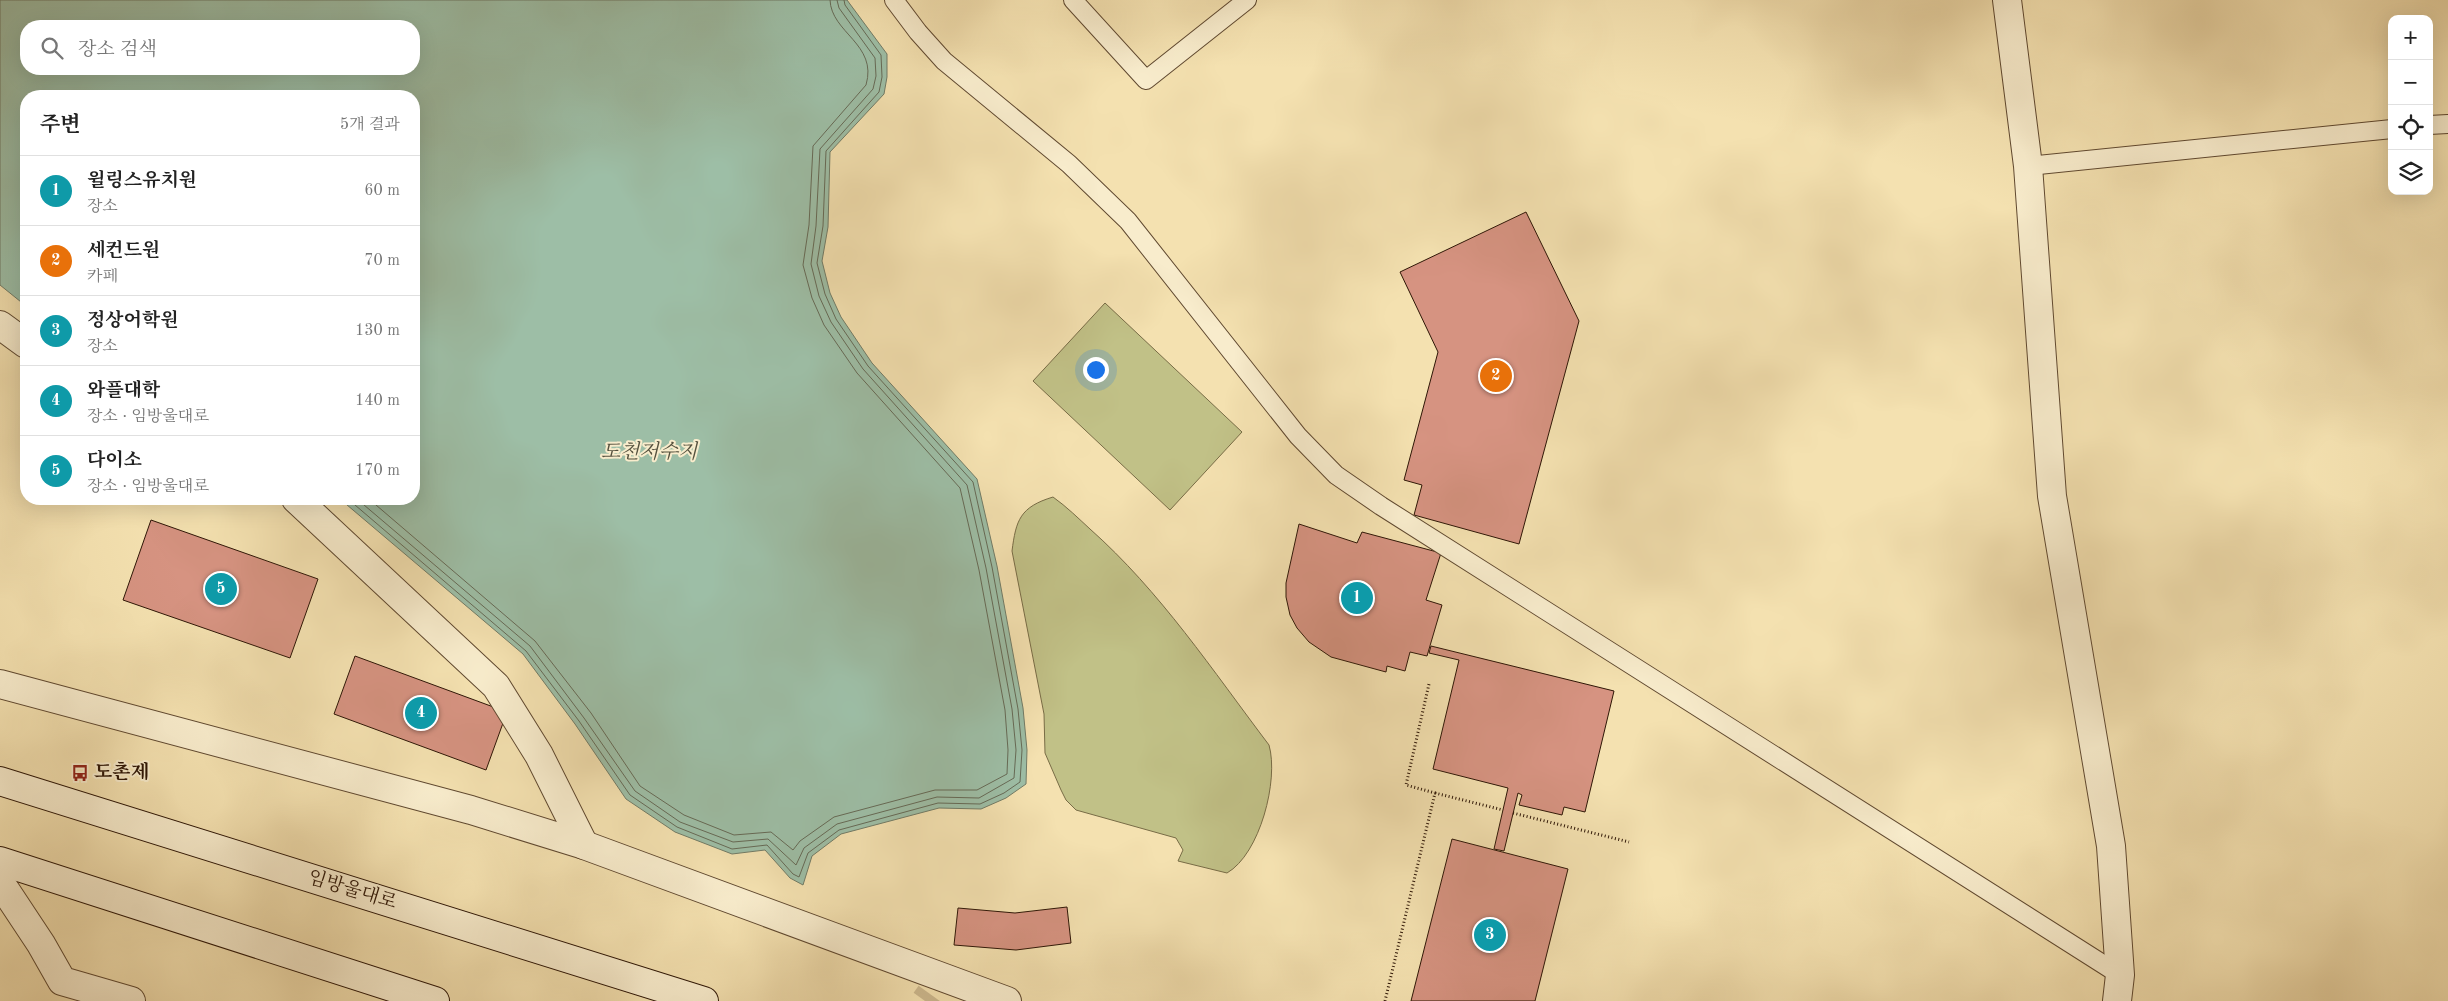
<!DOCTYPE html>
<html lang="ko">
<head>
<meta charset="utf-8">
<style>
	body { margin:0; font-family:"Old Standard TT","Noto Serif KR",serif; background:#f2f2f2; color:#222 }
	.controls { position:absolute; right:15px; top:15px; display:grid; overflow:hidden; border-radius:10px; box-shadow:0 5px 20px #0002 }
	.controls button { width:45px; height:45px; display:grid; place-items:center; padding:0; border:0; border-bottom:1px solid #e0e0e0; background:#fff; color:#222; font:25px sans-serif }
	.you { position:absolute; left:1095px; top:369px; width:18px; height:18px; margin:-12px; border:4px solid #fff; border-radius:50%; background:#1a73e8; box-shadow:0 0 0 8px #1a73e833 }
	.badge { display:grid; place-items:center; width:32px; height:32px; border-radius:50%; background:#2563eb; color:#fff; font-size:16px; font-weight:700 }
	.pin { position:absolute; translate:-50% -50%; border:2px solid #fff; box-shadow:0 1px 5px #0006 }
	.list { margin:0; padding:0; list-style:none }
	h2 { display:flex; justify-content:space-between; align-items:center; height:65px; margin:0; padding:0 20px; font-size:21px }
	h2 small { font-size:16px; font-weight:400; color:#767676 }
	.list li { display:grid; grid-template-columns:32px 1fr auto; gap:15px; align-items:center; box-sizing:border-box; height:70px; padding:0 20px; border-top:1px solid #e0e0e0 }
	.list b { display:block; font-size:19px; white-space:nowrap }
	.list p { margin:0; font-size:16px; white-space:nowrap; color:#767676 }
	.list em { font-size:16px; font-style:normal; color:#767676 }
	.icon { flex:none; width:28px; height:28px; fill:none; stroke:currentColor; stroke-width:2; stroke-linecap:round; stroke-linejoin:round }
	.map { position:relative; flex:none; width:2448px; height:1001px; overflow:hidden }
	.search { position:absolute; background:#fff; box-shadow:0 5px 20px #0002; left:20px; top:20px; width:400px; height:55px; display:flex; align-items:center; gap:12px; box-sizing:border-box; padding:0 18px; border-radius:20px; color:#767676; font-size:19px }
	.panel { position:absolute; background:#fff; box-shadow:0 5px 20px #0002; left:20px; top:90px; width:400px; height:415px; border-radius:20px }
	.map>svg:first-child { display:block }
</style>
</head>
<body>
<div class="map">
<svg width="2448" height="1001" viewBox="0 0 2448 1001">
	<rect width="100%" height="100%" fill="#f4e1b0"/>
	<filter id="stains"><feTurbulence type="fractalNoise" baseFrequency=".004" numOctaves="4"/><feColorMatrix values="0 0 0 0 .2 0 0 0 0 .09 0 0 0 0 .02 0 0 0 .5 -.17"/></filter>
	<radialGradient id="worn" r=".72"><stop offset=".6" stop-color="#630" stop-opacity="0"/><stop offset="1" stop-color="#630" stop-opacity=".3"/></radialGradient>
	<!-- green -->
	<g fill="#c1c187" stroke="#786c46">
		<path d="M1105,303L1242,432L1170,510L1033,381Z"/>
		<path d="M1053,497C1067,507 1078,518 1090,529C1160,591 1213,671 1269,745C1279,780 1260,854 1227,873L1178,861L1183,850L1176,838L1076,810L1066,800L1061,790L1045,753L1044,714L1012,551C1016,520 1020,507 1053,497Z"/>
	</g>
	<!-- water -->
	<path fill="#9dbea6" stroke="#717b66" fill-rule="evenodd" d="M0,0H847L887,54V77L884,94L830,152L828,227L822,261L830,293L841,317L872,363L977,479L997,566L1023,708L1027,750L1026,784L1006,798L981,809L939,808L841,834L812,856L803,885L790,878L765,850L732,854L675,832L626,799L575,724L523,654L340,499H414V96H26V306L0,285ZM26,26H414V69H26Z"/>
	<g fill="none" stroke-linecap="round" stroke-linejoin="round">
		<!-- shore -->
		<g stroke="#666a56" stroke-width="1">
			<path d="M348,499L526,651L579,721L630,795L677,827L732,849L767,845L793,874L799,877L808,853L839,830L938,803L980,804L1004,793L1020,782L1022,750L1018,709L992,567L973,482L868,366L836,319L825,294L817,263L823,226L826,151L879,92L882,77L881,55L845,5L844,0"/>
			<path d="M357,499L530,646L584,718L635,791L680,822L733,842L768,839L796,865L804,848L837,824L937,797L979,798L1014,778L1016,750L1012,709L986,568L967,485L863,369L831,322L819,296L811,264L816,226L820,149L873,89L876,76L875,58L839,8L837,0"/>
			<path d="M369,499L535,641L591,713L640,786L684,815L734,835L771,832L793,850L800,841L834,817L935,790H977L1007,774L1008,750L1005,710L979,570L960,488L857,373L824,325L812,298L803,265L809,225L813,146L866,85C878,44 831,33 830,0"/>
		</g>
	</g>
	<!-- building -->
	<g fill="#d69381" stroke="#2e1606">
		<path d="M1526,212L1579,321L1519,544L1414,515L1422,485L1404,480L1438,352L1400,272Z"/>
		<path d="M151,520L318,579L290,658L123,600Z"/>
		<path d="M1299,524L1357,543L1362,532L1441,553L1426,600L1442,605L1427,656L1410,652L1405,671L1387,666L1386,672L1331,657L1309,642L1297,628L1290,615L1286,597V583Z"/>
		<path d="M1431,646L1614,691L1585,812L1564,807L1562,815L1519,805L1522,795L1518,793L1504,851L1494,849L1508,788L1433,769L1459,660L1429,653Z"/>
		<path d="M355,656L507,712L486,770L334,714Z"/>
		<path d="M1452,839L1568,869L1535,1001H1411Z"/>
		<path d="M1067,907L1071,943L1016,950L954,945L958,908L1015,913Z"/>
	</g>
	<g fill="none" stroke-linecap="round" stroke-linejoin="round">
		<!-- street-tunnel -->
		<path stroke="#ccb88e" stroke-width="28" stroke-dasharray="28 14" stroke-linecap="butt" d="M925,1001L930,994"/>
		<!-- lane casing -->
		<g stroke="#604930" stroke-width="20">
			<g id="lane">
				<path d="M894,0L918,32L944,61L1069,164L1128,221L1298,436L1336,475L1381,506L2120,975"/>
				<path d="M1073,0L1146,80L1247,0"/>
				<path d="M2429,125L2448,124"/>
				<path d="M2028,166L2392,129"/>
			</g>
		</g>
		<!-- street casing -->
		<g stroke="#604930" stroke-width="30">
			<g id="street">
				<path d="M2007,0L2028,166L2052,496L2111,846L2120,975L2117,1001"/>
				<path d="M0,325L26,344"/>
				<path d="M296,499L496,686L539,755L584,845"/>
				<path d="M0,684L471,810L584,845L1007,1001"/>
				<path d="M0,882L41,944L62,981L131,1001"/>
			</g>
		</g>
		<!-- secondary casing -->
		<g stroke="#2e1606" stroke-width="30">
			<g id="secondary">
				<path d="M0,781L704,1001"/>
				<path d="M0,861L435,1001"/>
			</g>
		</g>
		<!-- path -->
		<g stroke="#2e1606" stroke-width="3" stroke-dasharray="1 2.5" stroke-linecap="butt">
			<path d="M1435,793L1503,810"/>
			<path d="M1513,813L1629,842"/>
			<path d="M1385,1001L1435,793L1406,785L1429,684"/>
		</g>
		<!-- lane -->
		<use href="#lane" stroke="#f8eccc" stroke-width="18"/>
		<!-- street -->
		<use href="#street" stroke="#f8eccc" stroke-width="28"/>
		<!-- secondary -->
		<use href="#secondary" stroke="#f8eccc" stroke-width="28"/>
	</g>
	<!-- icons -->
	<defs>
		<g id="bus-bare" transform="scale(1.35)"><path d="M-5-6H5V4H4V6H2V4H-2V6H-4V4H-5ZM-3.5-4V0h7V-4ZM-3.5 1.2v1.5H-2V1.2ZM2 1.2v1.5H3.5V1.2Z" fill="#8f2418" stroke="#f8eccc" stroke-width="2.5" paint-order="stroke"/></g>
	</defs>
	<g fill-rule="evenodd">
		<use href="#bus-bare" x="80" y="773"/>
	</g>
	<g text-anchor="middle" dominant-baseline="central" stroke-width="4" stroke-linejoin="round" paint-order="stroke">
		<!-- poi labels -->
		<g font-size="19" font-weight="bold" fill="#2e1606" stroke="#f8eccc" text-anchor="start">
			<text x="94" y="773">도촌제</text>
		</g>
		<!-- street labels -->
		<g font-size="19" fill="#2e1606" stroke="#f8eccc">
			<text transform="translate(352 891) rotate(17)">임방울대로</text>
		</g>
		<!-- water labels -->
		<g font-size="20" font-style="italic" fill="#55513e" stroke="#f8eccc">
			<text x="649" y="453">도천저수지</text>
		</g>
	</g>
	<rect width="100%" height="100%" filter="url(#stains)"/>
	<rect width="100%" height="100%" fill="url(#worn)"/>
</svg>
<div class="controls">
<button>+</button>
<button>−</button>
<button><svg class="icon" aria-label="locate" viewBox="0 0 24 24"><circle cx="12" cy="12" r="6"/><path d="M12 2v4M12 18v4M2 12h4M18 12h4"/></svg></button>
<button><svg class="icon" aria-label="layers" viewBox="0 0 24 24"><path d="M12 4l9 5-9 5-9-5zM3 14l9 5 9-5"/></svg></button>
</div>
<div class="you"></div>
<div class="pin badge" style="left:1357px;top:598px;background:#0f9aa8">1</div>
<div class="pin badge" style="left:1496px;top:376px;background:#e8710a">2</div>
<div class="pin badge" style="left:1490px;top:935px;background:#0f9aa8">3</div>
<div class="pin badge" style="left:421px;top:713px;background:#0f9aa8">4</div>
<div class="pin badge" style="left:221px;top:589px;background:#0f9aa8">5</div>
<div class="search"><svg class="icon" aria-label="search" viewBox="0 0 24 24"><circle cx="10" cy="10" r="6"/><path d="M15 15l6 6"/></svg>장소 검색</div>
<section class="panel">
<h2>주변<small>5개 결과</small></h2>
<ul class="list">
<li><span class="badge" style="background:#0f9aa8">1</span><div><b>윌링스유치원</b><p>장소</p></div><em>60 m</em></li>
<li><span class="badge" style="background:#e8710a">2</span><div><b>세컨드원</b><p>카페</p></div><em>70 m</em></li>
<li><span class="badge" style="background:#0f9aa8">3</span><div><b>정상어학원</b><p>장소</p></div><em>130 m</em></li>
<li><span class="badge" style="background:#0f9aa8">4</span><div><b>와플대학</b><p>장소 · 임방울대로</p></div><em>140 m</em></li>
<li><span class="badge" style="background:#0f9aa8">5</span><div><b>다이소</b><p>장소 · 임방울대로</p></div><em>170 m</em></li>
</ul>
</section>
</div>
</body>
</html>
